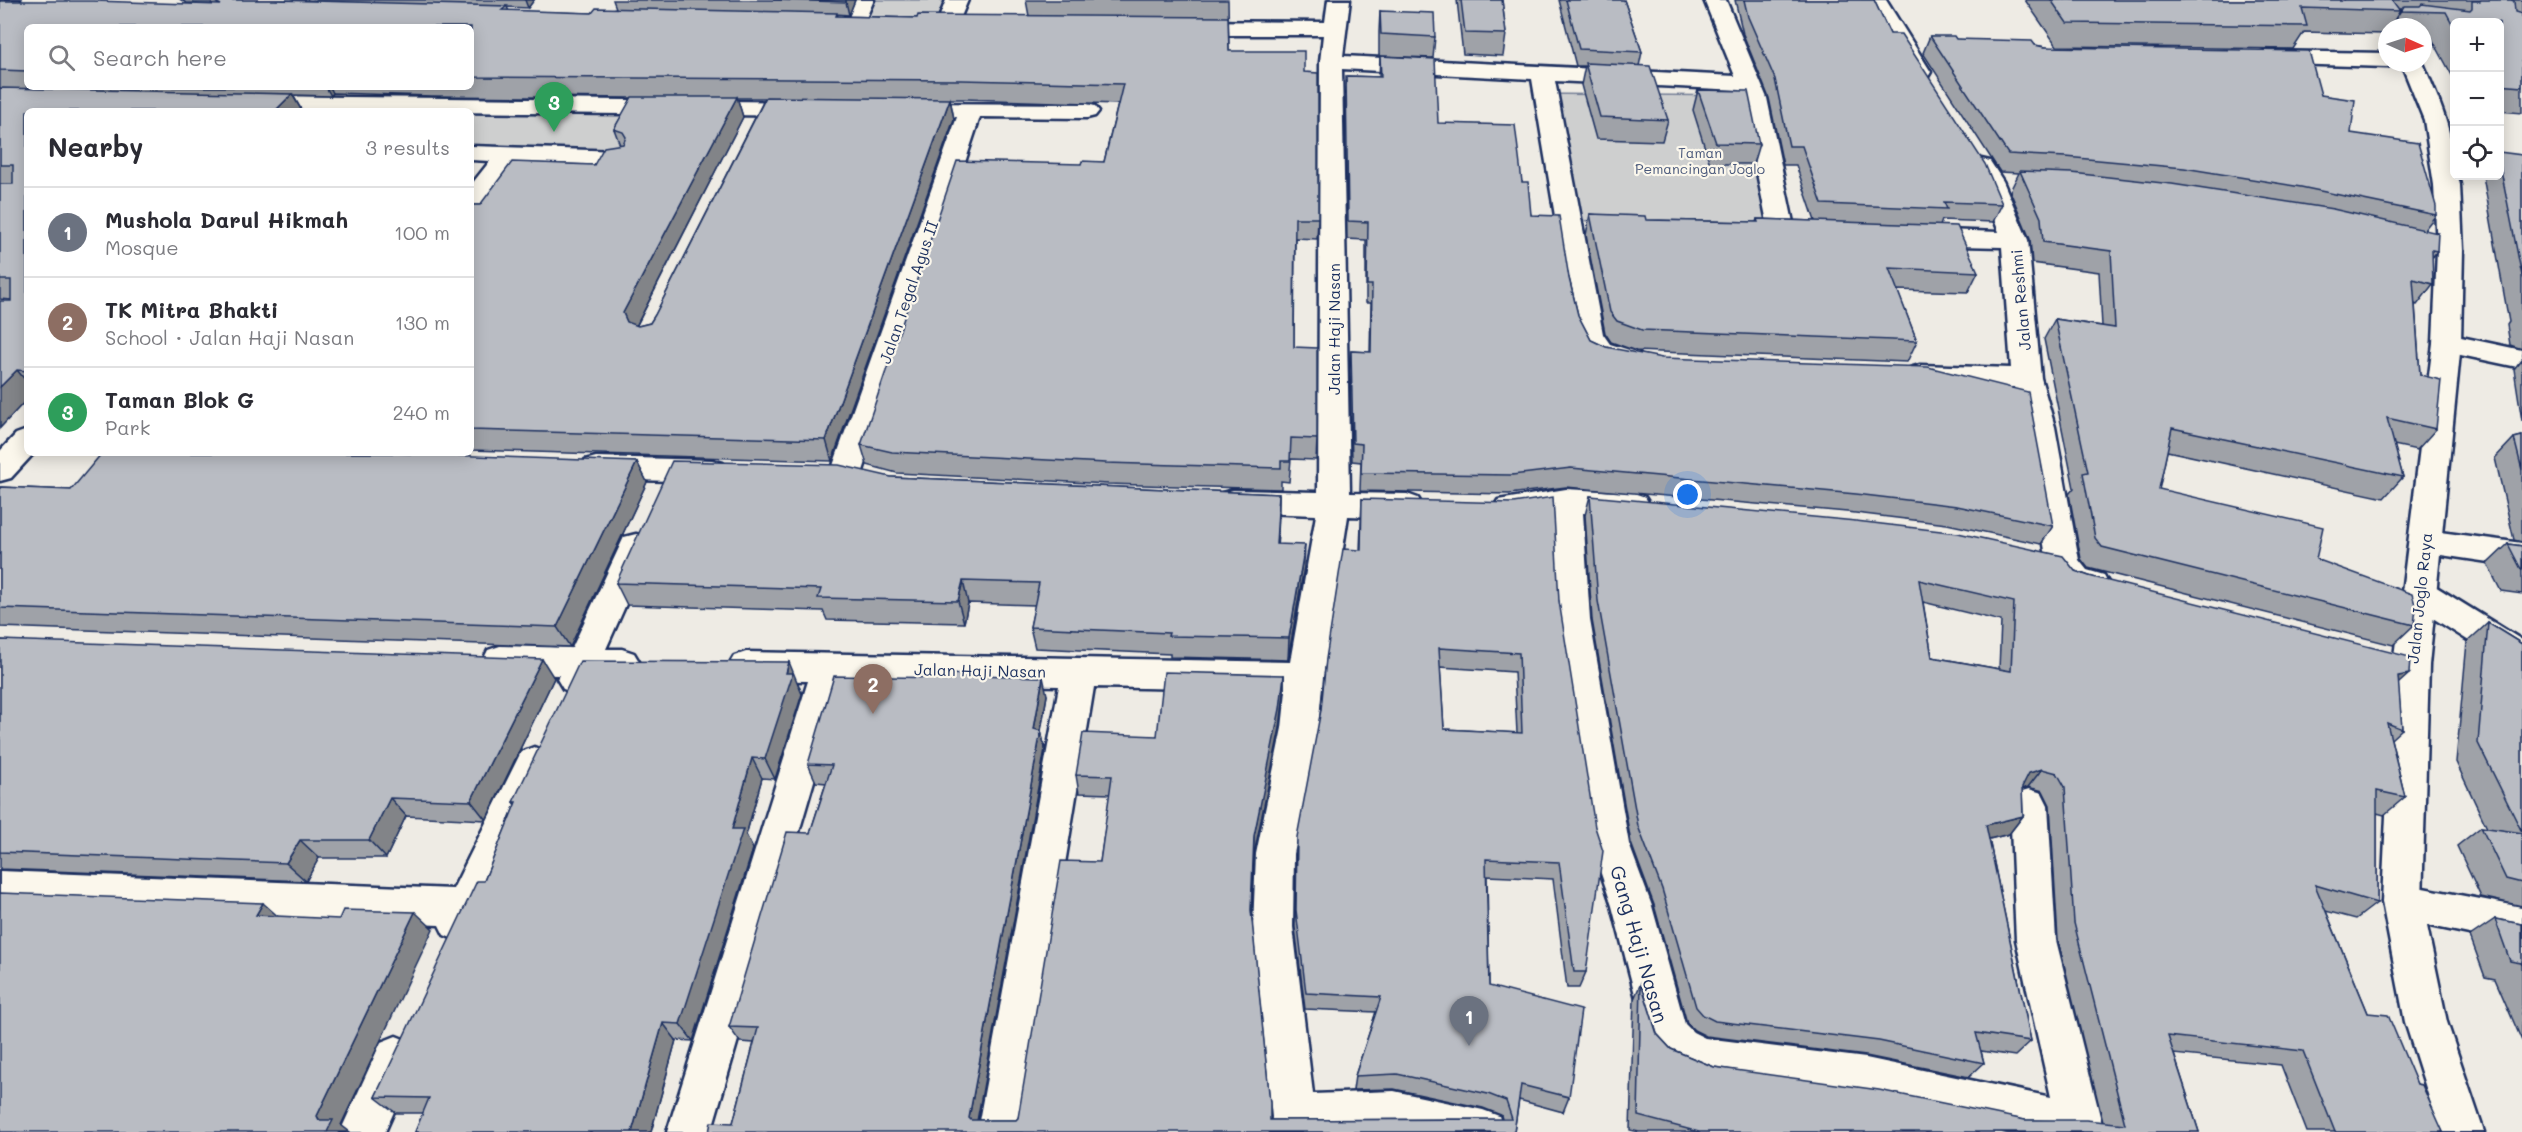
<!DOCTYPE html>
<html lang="en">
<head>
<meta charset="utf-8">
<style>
	body { margin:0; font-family:Mali,sans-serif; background:#f2f2f3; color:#2b2b33 }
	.controls { position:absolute; right:18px; top:18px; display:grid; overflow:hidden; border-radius:9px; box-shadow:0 3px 15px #0003 }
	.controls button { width:54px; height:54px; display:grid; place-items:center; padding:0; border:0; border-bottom:2px solid #e1e1e2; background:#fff; color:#2b2b33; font:30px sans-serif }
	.compass { position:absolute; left:2378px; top:18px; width:54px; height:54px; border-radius:50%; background:#fff; box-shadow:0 3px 15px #0003; rotate:93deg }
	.you { position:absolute; left:1688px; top:495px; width:21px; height:21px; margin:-15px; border:4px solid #fff; border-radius:50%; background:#1a73e8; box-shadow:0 0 0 9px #1a73e833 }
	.badge { display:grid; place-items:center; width:39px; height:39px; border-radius:50%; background:#1f6fb2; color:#fff; font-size:20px; font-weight:700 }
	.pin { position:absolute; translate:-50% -50px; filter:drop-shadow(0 2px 3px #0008) }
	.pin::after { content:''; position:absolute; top:32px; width:21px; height:18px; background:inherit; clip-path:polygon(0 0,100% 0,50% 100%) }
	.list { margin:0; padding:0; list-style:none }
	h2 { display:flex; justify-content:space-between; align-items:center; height:78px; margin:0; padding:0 24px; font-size:26px }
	h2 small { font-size:20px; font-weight:400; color:#7c7c81 }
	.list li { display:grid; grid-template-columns:39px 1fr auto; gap:18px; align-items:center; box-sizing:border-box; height:90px; padding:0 24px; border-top:2px solid #e1e1e2 }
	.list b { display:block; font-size:22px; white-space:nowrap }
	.list p { margin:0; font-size:20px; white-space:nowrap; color:#7c7c81 }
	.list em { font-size:20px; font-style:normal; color:#7c7c81 }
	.icon { flex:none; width:33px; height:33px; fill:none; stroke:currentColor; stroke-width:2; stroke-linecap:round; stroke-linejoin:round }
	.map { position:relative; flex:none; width:2522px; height:1132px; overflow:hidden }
	.search { position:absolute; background:#fff; box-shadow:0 3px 15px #0003; left:24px; top:24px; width:450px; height:66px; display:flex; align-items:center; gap:15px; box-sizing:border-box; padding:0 21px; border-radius:9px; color:#7c7c81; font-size:22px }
	.panel { position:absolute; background:#fff; box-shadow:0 3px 15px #0003; left:24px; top:108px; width:450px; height:348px; border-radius:9px }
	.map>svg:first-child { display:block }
</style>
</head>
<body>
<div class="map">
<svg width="2522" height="1132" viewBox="0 0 2522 1132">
	<rect width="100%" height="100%" fill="#eeebe4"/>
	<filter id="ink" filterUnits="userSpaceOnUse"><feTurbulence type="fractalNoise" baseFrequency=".0167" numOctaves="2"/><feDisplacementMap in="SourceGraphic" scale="12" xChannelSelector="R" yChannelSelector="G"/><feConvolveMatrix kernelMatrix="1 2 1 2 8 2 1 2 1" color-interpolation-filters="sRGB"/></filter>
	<g filter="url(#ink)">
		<!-- green -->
		<g fill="#cecfcf" stroke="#747f96" stroke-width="1.5">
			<path d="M865,0H954L947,26L853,24Z"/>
			<path d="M1538,94L1750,96L1786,229L1570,220Z"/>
			<path d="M362,96L656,106L620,158L471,154V111H347Z"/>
		</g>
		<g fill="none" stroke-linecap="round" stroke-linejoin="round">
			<!-- minor casing -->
			<g stroke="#1b2f5e" stroke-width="5">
				<g id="minor">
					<path d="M0,0H20L8,14L0,15Z"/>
					<path d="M852,0H874L861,29L853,31L845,29L842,24Z"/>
					<path d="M946,0H968L955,31L947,33L939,31L936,26Z"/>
					<path d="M1328,0H1350L1343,56L1735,76L1704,0H1726L1767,98L1795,232L1791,238L1782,240L1773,238L1769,232L1740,90L1555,81L1603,334L1610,344L1639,353L1643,360L1639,367L1629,369L1590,358L1575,335L1532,79L1342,69L1350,493L1407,494L1418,498L1423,506L1418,514L1407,518L1348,516L1323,677L1318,728L1294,854L1293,927L1313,1094L1394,1091L1483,1110L1499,1116L1505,1132H1271L1272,1117L1253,927L1256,854L1282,728L1286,691L1094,687L1021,1132H977L1059,686L843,682L711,1132H667L808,681L746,680L734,676L728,666L734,656L746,652L1290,662L1316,515L1233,512L1222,509L1217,501L1222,493L1233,490L1318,492L1320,62L1323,35H1183L1175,33L1172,28L1175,23L1183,21L1325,22Z"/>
					<path d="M1864,0H1886L1931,72L1928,77L1920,79L1912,77Z"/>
					<path d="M2266,51L2387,53V63H2396L2387,67L2258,63L2255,58L2258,53Z"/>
					<path d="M255,96L806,102L814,104L818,109L814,114L806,116L255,110L247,108L243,103L247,98Z"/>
					<path d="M909,103L1087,104L1095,106L1099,111L1095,116L1087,118L980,117L862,474L857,482L846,485L835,482L830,474L957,117L901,115L897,110L901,105Z"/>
					<path d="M471,146L620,151L629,153L632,158L629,163L620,165L515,162L480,207L471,210V185L490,161L471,160Z"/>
					<path d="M1981,159L1990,161L2003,181L2028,240L2041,378L2055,427L2079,560L2087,570L2104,575L2109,584L2104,593L2092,597L2064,589L2047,563L2025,427L2014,387L1920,385L1910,382L1905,375L1910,368L1920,365L2011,368L2002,247L1917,245L1908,243L1904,237L1908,231L1917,229L1999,232L1979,181L1969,166L1972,161Z"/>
					<path d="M2447,334L2522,350V368L2437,350L2433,343L2437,336Z"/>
					<path d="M27,430V453H34L11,478L0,481V451L16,434Z"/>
					<path d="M596,457L712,460L723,463L728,471L723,479L712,482L596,479L585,476L581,468L585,460Z"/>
					<path d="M1566,489L1634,493L1645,497L1650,505L1645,513L1634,517L1583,513L1590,620L1629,844L1652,906L1685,1024L1693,1032L1705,1038L1866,1058L2051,1097L2016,940L2010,805L2016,793L2029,789L2042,793L2048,805L2056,940L2104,1132H2009L1866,1102L1705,1080L1672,1067L1659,1058L1651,1048L1645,1033L1612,906L1591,844L1556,620L1551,514L1509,520L1498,516L1493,508L1498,500Z"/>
					<path d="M2425,530L2522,543V567L2414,551L2409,542L2414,533Z"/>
					<path d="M636,534L648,537L652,546L606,649H622L634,653L640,663L634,673L622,677L594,676L587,689L575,693L563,689L557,679L559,675L500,674L488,670L483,660L488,650L500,646L572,648L624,537Z"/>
					<path d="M2418,579L2430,583L2522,640V671L2510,667L2406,601L2401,592L2406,583Z"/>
					<path d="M534,747L547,752L553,763L472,935L458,941L444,935L439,925L0,907V871L453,889L521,752Z"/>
					<path d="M2402,884L2522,907V945L2402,920L2388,915L2382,902L2388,889Z"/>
					<path d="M396,1036L411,1042L418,1057L385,1132H340L381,1042Z"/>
				</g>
			</g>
			<!-- major casing -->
			<g stroke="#1b2f5e" stroke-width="5">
				<path id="major" d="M2401,63H2423C2440,103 2454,131 2454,176H2458L2460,185L2463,250L2461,343L2429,665L2422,902L2447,1022L2484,1132H2440L2405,1022L2382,902L2393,665L2433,343L2437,250L2434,185L2424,120Z"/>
			</g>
			<!-- minor -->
			<use href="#minor" fill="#fbf7ec" fill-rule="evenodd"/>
			<!-- major -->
			<use href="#major" fill="#fbf7ec" fill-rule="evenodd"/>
		</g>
		<!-- wall -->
		<g fill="#9fa2a8" stroke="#1b2f5e" stroke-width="1.5" fill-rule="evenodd">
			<path d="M181,0H534L528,8L507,7L509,11L592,13L616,8L613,0H855L849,15L837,14L838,16L917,18L1029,16L1026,0H1228L1229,51L1304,72L1318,218L1317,239L1295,238L1294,347L1317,439L1316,460L1291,459L1289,482L1281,481V489L1108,484L897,473L867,465L861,445L1081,164L1104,162L1118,104L965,99H950L954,119L832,461L471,450V205H480L594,165L620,145L614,129L632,98L432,96L333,93L331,96L293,95L302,111H27V399L0,428L11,300L0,299V1L212,5L211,3H186ZM27,27H471V87H27ZM737,98H765L655,315L650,323L638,326L637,325L743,117Z"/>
			<path d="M1457,0H1502L1506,34L1503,56L1463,54Z"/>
			<path d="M1559,0H1624L1642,52L1639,66L1668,120L1662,141L1596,139L1581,85L1585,66H1576Z"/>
			<path d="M1735,0H1874L1890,34L2002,204L1993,222L1942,220L1940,226L1978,272L1968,292L1897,290L1917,341L1907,362L1636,351L1611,342L1605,333L1586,235L1590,214L1646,220L1756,222L1757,219L1815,221L1796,165H1783L1769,98L1743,34Z"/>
			<path d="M2025,0H2522V113L2499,111V22H2454V79L2430,35H2423V27H2390L2402,9H2399L2400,11L2390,27H2387V31L2385,34L2304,32L2293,49L2057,46Z"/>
			<path d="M1380,11L1435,37L1433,58L1379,56V32Z"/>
			<path d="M1930,36L1956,39L2035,45L2321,95L2351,133L2436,215L2424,230L2437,251L2432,258L2433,284L2417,305L2415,304L2420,375L2436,429L2417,450L2394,445L2403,477L2384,498L2167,451L2159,489L2316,559L2414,625L2393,645L2088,568L2081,559L2069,494L2074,488L2044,339L2055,319L2102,326L2099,272L2032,263L2030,239L2010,191L2019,173L2000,172L1923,53Z"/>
			<path d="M1380,56L1438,123L1522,182L1531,215L1569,278L1578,315L1591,340L1606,347L2053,526L2041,544L1947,524L1847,512L1566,487L1509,494L1360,491L1361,462L1352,461L1350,370L1351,351L1370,352L1371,303H1366V240L1347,239L1345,93L1346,76L1379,77Z"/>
			<path d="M1698,90L1759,144L1753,164H1710L1693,110Z"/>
			<path d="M2522,155V349L2510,345L2507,325L2509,322L2483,176H2499V160Z"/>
			<path d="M2522,359V421L2514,369Z"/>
			<path d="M2522,436V542L2514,540L2495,458L2514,438Z"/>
			<path d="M637,462L647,482L570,647L0,627V487L71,490Z"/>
			<path d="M891,477L1279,494L1277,544L1304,567L1288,660L1170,657V654L1035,648L1030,627L1035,605L968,603L964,623L827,620L823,611L627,605L616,583Z"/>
			<path d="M1590,496L2075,571L2398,684L2402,729L2391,739L2405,797L2384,815L2377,813V903L2356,919L2326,911L2368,1013L2417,1084L2443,1132H2307L2281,1065L2174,1054L2199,1132H1639L1630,1130L1634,999L1641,983L1657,1034L1671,1049L1714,1067L2025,1120L2103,1122L2058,940L2050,805L2043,791L2028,787L2022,789L2023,816L2009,834L1989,839L2031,1041L2015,1056L1981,1051L1984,1063L1969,1077L1866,1056L1706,1036L1694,1030L1687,1023L1654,905L1631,843L1592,620L1585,515ZM1923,602L2001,621L1999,669L1932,657Z"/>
			<path d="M1362,499L1559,601L1586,972L1579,988H1567L1553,879L1487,876L1489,986L1569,1097L1563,1112L1519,1100L1514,1132L733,1123L754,1043L740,1042L729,1027L810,833L826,783L816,782L808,764L945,678L1047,695L1041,731L1045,749L977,1120H1016L1018,1118L1100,862L1110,794L1079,793L1076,775L1284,675V693L1280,728L1254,854L1251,917L1270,1120L1502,1119L1501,1115L1483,1108L1394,1089L1353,1090L1355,1076L1376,1012L1305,1009L1295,927L1296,854L1360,550ZM1440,667L1514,672L1517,733L1444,729Z"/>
			<path d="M2508,544L2522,546V594L2501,591L2487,564Z"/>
			<path d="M2488,623L2522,644V906L2481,897L2457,846L2481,827L2487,828L2456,762L2467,642Z"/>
			<path d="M0,640L554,678L486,820L406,816L386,858H319L306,881L0,869Z"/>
			<path d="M798,683L802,694L775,779L762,778L746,835L753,849L693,1041L676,1040L651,1132H415L423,1113H396L375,1097L484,881L515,805L513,802Z"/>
			<path d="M2495,919L2522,924V1041L2495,979L2485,977L2470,936Z"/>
		</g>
		<!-- shaded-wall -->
		<g fill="#828488" stroke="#1b2f5e" stroke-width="1.5">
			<path d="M525,0H534L528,8Z"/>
			<path d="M846,0H855L849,15L846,2Z"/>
			<path d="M326,87H330L333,93L331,96Z"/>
			<path d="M292,94L302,111H275Z"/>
			<path d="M737,97L743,117L632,334L623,313Z"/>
			<path d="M950,99L954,119L832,461L826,440Z"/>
			<path d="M17,370L27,382V399L0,428V387Z"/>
			<path d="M637,462L647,482L570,647L557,627Z"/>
			<path d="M1279,494V516L1276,566V544Z"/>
			<path d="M1305,545L1304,567L1288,660L1289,638Z"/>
			<path d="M963,581L968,603L964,623L958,601Z"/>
			<path d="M542,659L554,678L486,820L471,801Z"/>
			<path d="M789,662L802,694L775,779L765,759Z"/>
			<path d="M2409,674L2389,692L2398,676Z"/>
			<path d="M1284,675V693L1280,728L1254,854L1251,927L1254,836Z"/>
			<path d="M1043,677L1047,695L1038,747L1034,729Z"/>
			<path d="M1041,731L1045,749L975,1132L969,1118Z"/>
			<path d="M752,758L762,778L746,835L753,849L693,1041L680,1024L732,829Z"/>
			<path d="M2042,769L2028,787L2015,791L2029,773Z"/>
			<path d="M390,798L406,816L386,858L369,840Z"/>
			<path d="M2023,816L2009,834L1973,843L1986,825Z"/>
			<path d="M300,840L319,858L306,881L286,863Z"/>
			<path d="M263,903L283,921L256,915Z"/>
			<path d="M415,912L433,929L341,1125L350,1132H327L317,1116Z"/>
			<path d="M663,1023L676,1040L651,1132H632Z"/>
		</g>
		<!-- building -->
		<g fill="#b9bcc3" stroke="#1b2f5e" stroke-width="1.5" fill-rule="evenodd">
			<path d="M211,0H275L507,6L502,10L592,13L596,8L837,13L836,16L917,18L918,15L1228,17L1229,51H1304V72L1318,73V218H1295L1294,317V347L1317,348V439L1291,438L1290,461H1281V468L1106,463L892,452L861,445L957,161L1081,164L1082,161L1104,162L1123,84L962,80L471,77V27H27V71L0,70V1H94L221,5Z"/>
			<path d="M773,0H846V2Z"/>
			<path d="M1461,0H1502L1506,34L1465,33Z"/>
			<path d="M1566,0H1624L1642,52L1579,49Z"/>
			<path d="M1744,0H1874L1890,34H1901L1985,164L2002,204L1944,202L1947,209L1822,204L1802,146H1789L1775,79L1748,17Z"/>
			<path d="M2051,0H2392L2400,11L2302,8L2307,26L2067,23Z"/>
			<path d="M2481,0H2511L2514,1L2515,12L2522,14V87L2499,85V22H2454V27L2446,12L2401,11L2404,6H2420L2422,4L2470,10L2472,8V1H2480Z"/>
			<path d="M1380,11L1434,13L1435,37L1381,34Z"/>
			<path d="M1930,36H1954L1956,39L2032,41L2035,45L2044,47L2309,51L2321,95L2355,100L2351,133L2418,143L2436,206V215L2301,187L2184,168L2066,157L2008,154Z"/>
			<path d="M1380,56L1435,59L1438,123L1515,125L1522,182H1528L1531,215L1559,216L1569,278L1578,315L1591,340L1606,347L1662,358L1928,367L2028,392L2053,526L1957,506L1856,494L1571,468L1512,475L1361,473L1362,444L1353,443L1351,351L1371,352L1372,285H1367L1368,222L1348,221L1346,76L1381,77Z"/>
			<path d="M1585,63L1650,66L1668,120L1600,117Z"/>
			<path d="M0,88L292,94L275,111H27V371L17,370L0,387V301H11V280H0V184H13V165H0Z"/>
			<path d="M1698,90L1748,91L1759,144L1716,143Z"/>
			<path d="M632,97H737L623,313L627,322L638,326L650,323L655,315L766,97L950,99L826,440L471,430V205H480L512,162L594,165L604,147L623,144L626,137L623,132L614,129Z"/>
			<path d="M2499,152L2522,155V276L2499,160Z"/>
			<path d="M2020,171L2072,173L2172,184L2333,209L2438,233L2437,251L2432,250L2433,284L2413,279L2420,375L2441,380L2436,429L2387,418L2403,477L2172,428L2159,489L2323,527L2316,559L2412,594L2416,608L2414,625L2102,547L2095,538L2083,473L2088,472L2055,319L2115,328L2111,251L2043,242L2041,218Z"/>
			<path d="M1590,214L1645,216L1646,220L1758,222L1757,219L1957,226L1978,272L1889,268L1917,341L1642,330L1617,321L1610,312Z"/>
			<path d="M2522,436V470L2514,438Z"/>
			<path d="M102,453H391L637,462L557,627L0,608V487L71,490Z"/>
			<path d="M672,461L839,465L891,477L1279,494L1276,544L1305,545L1289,638L1168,636L1169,633L1030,627L1039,583L963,581L958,601L818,598L821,589L616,583Z"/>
			<path d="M1590,496L1856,521L1958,533L2063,556L2075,571L2089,576L2410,657L2409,674L2398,676L2402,729L2387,723L2405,797L2377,791V903L2315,885L2368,1013L2388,1015L2417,1084L2422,1085L2443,1132H2335L2303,1051L2168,1036L2199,1132H1699L1638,1116L1641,983L1657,1034L1671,1049L1714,1067L1879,1090L2025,1120H2086L2125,1124L2074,923L2065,787L2057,773L2042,769L2029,773L2022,787L2023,816L1986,825L2031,1041L1976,1033L1984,1063L1879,1041L1715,1021L1703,1015L1696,1007L1662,889L1638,826L1598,601ZM1919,580L2014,602L2011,671L1932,657Z"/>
			<path d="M1553,497L1559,601L1595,827L1603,851L1586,972H1574L1559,862L1486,859L1489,986L1581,1010L1569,1097L1521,1085L1514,1132H709L711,1122L733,1123L758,1028L729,1027L787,832L810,833L832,765L808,764L834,676L945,678L946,674L1043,677L1034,729L1041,731L969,1118L971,1120H1016L1018,1118L1061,861L1100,862L1112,776L1076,775L1083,733L1157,736L1164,672L1284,675L1280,709L1254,836L1251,910L1270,1103V1120L1512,1119L1506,1101L1488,1094L1397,1074L1355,1076L1381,997L1306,993L1296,910L1297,837L1321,710L1326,659L1343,549L1361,550L1362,499L1513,503ZM1439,648L1519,653L1522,733L1444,729Z"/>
			<path d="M2508,544L2522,546V571Z"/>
			<path d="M2488,623L2522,644V832L2478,743Z"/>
			<path d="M0,640L542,659L471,801L390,798L369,840H300L286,863L0,852Z"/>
			<path d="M580,661L789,662L786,673H793L765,759L752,758L732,829H743L680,1024L663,1023L632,1132H415L429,1098L375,1097L477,881H484L516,802H513Z"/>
			<path d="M2481,827L2522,833V883L2506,879Z"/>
			<path d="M0,893L263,903L256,915L339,919L343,910L415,912L317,1116L319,1120H333L327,1132H0Z"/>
			<path d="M2495,919L2522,924V965L2521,963L2510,961Z"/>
		</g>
	</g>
	<g text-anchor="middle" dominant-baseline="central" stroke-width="4.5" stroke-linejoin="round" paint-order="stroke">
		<!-- far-park labels -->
		<g font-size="14" fill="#48577a" stroke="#fbf7ec">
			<text x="1700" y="152">Taman<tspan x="1700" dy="16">Pemancingan Joglo</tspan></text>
		</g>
		<!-- street labels -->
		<g font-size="16" fill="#1b2f5e" stroke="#fbf7ec">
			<text transform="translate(908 292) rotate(-71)">Jalan Tegal Agus II</text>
			<text transform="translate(2020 300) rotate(-95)">Jalan Reshmi</text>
			<text transform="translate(1333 329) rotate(-90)">Jalan Haji Nasan</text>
			<text transform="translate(2419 598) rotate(-84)">Jalan Joglo Raya</text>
			<text transform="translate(980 670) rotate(1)">Jalan Haji Nasan</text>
		</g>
		<!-- near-street labels -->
		<g font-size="20" fill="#1b2f5e" stroke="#fbf7ec">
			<text transform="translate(1640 944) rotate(74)">Gang Haji Nasan</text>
		</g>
	</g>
</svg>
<div class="controls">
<button>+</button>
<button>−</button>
<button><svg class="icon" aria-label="locate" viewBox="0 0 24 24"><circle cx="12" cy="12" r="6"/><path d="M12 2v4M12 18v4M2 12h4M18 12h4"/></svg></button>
</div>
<svg class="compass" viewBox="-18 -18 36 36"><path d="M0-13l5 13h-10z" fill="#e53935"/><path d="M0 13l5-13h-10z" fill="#7c7c81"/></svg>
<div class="you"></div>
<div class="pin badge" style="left:1469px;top:1046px;background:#6b7280">1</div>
<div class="pin badge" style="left:873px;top:714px;background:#8d6e63">2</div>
<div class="pin badge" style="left:554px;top:132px;background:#2e9e5b">3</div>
<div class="search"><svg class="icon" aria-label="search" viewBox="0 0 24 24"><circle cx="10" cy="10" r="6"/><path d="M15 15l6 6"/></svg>Search here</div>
<section class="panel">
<h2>Nearby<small>3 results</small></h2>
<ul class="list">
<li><span class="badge" style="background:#6b7280">1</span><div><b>Mushola Darul Hikmah</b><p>Mosque</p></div><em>100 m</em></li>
<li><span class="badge" style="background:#8d6e63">2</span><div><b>TK Mitra Bhakti</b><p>School · Jalan Haji Nasan</p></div><em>130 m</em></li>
<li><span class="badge" style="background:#2e9e5b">3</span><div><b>Taman Blok G</b><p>Park</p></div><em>240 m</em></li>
</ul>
</section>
</div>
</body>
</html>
